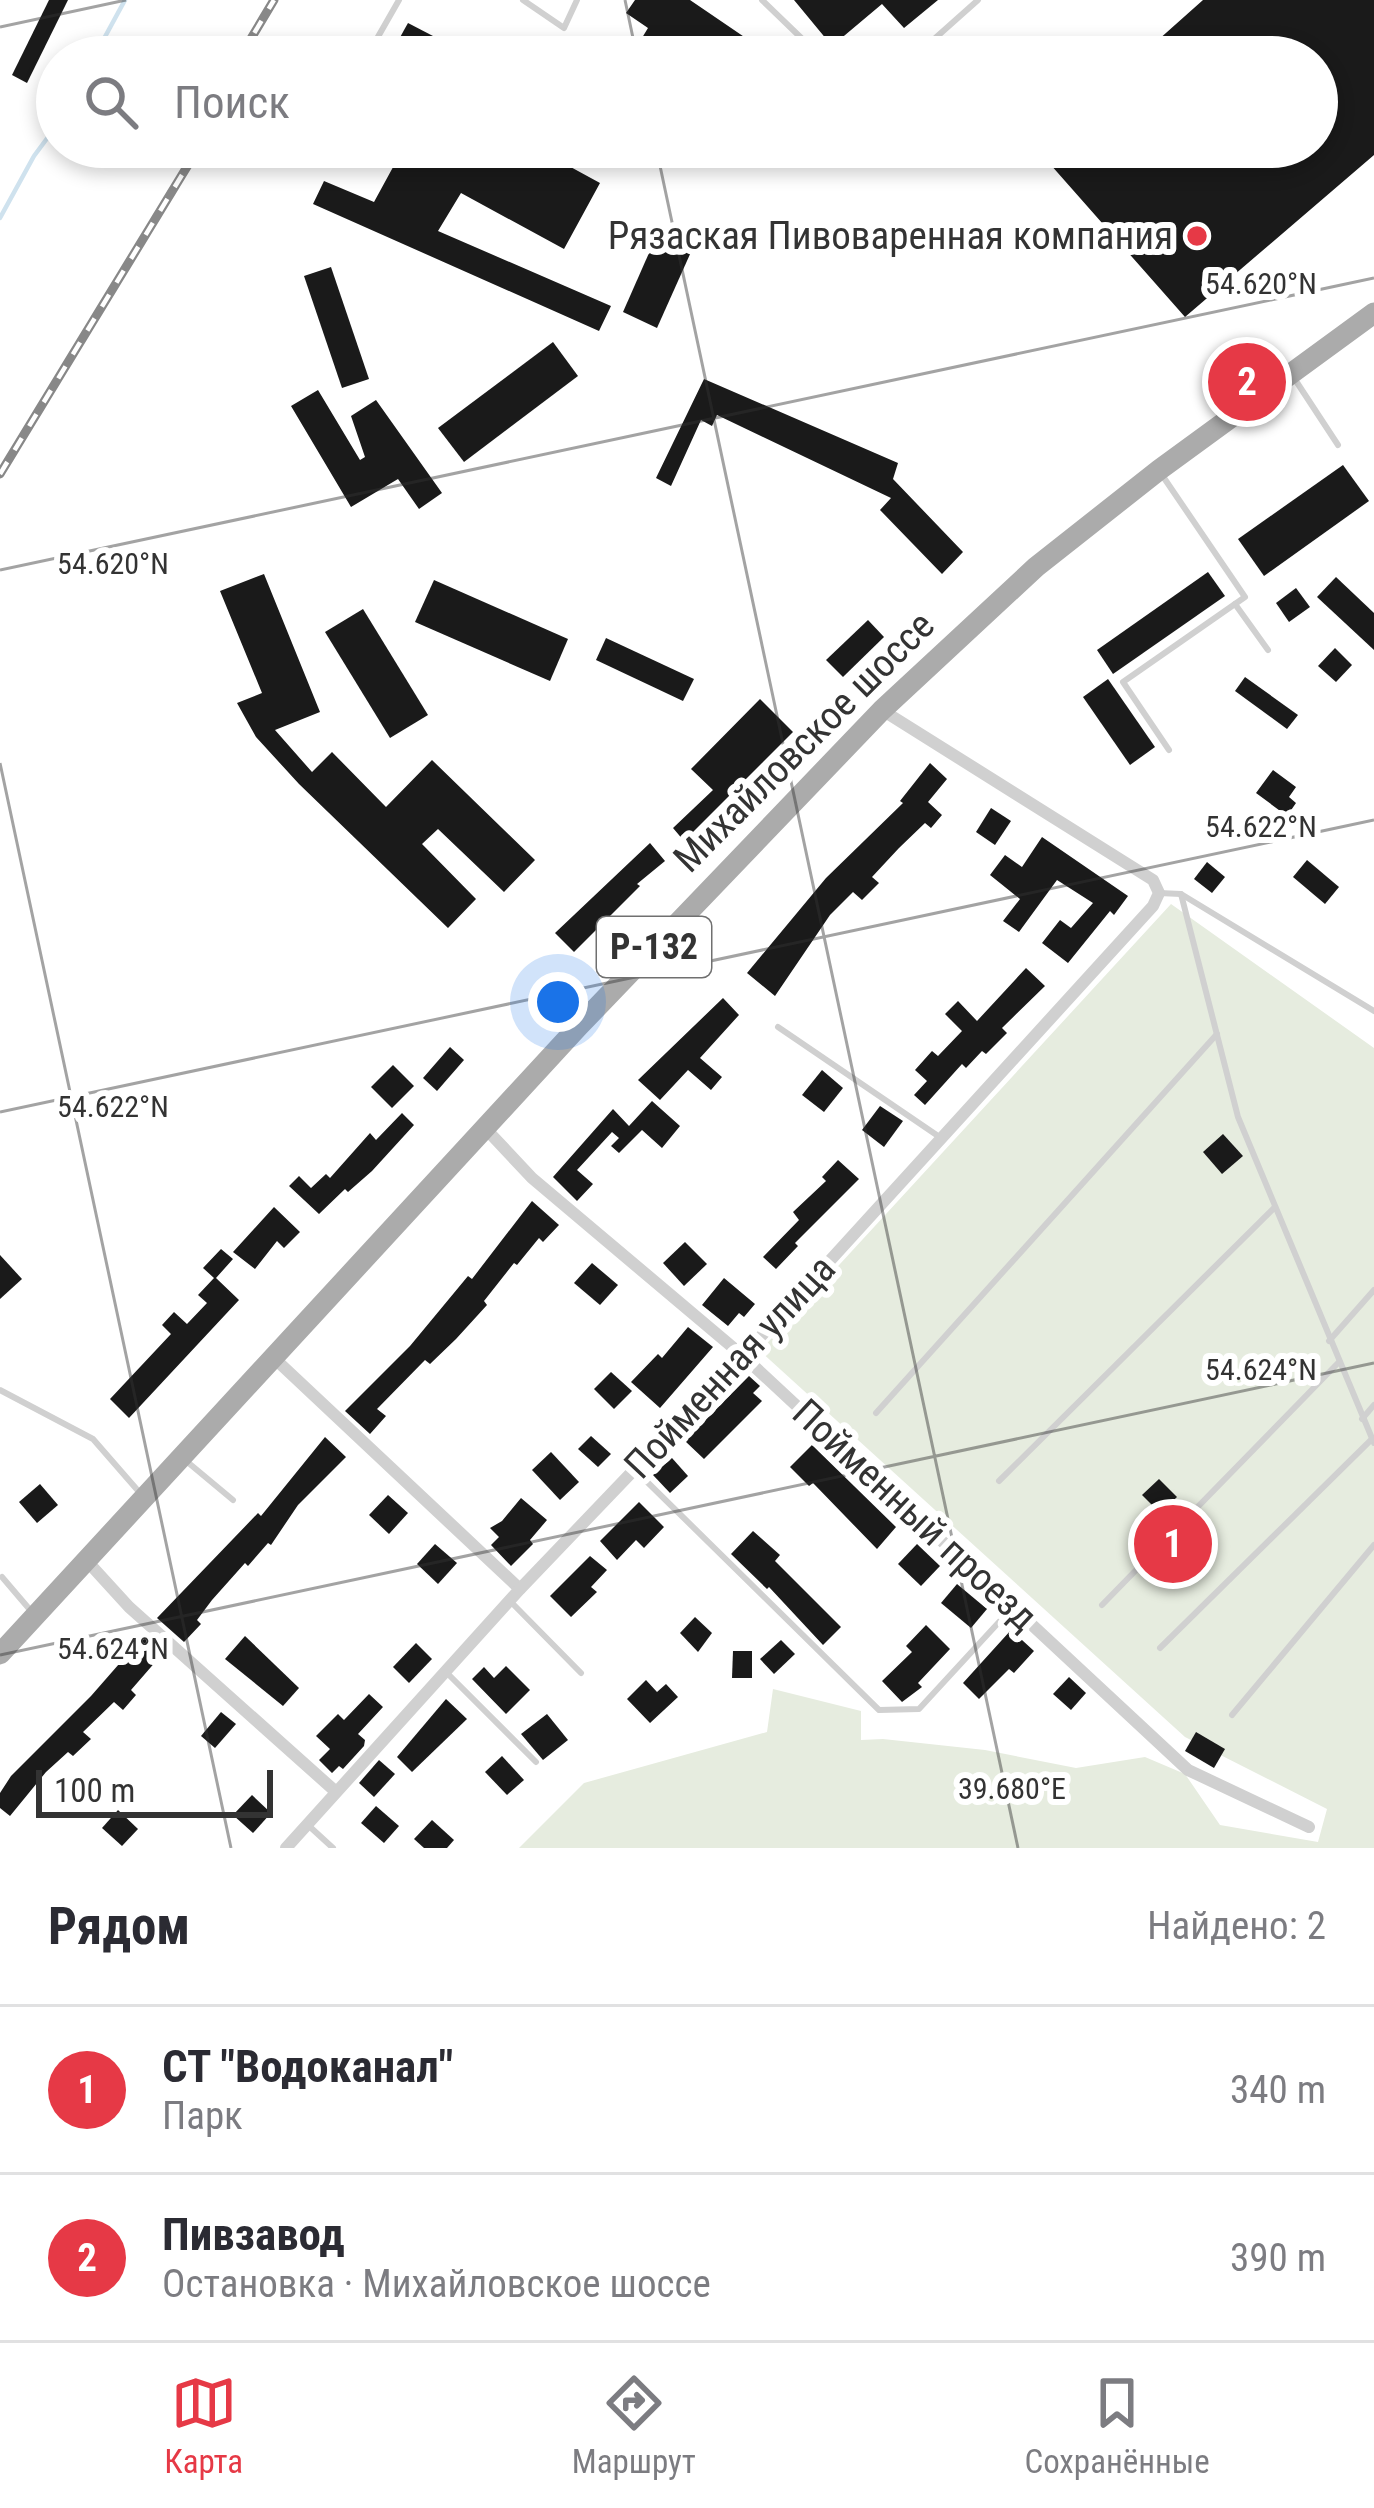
<!DOCTYPE html>
<html lang="ru">
<head>
<meta charset="utf-8">
<style>
	body { margin:0; font-family:"Roboto Condensed",sans-serif; background:#f7f7f7; color:#2b2b33 }
	.scale { position:absolute; left:36px; bottom:30px; width:237px; box-sizing:border-box; padding-left:12px; border:6px solid #333; border-top:0; font-size:33px; line-height:42px; white-space:nowrap; color:#333; -webkit-text-stroke:9px #fff; paint-order:stroke }
	.you { position:absolute; left:558px; top:1002px; width:42px; height:42px; margin:-30px; border:9px solid #fff; border-radius:50%; background:#1a73e8; box-shadow:0 0 0 18px #1a73e833 }
	.badge { display:grid; place-items:center; width:78px; height:78px; border-radius:50%; background:#e63946; color:#fff; font-size:39px; font-weight:700 }
	.pin { position:absolute; translate:-50% -50%; border:6px solid #fff; box-shadow:0 3px 12px #0006 }
	.list { margin:0; padding:0; list-style:none }
	h2 { display:flex; justify-content:space-between; align-items:center; height:156px; margin:0; padding:0 48px; font-size:51px }
	h2 small { font-size:39px; font-weight:400; color:#7c7c81 }
	.list li { display:grid; grid-template-columns:78px 1fr auto; gap:36px; align-items:center; box-sizing:border-box; height:168px; padding:0 48px; border-top:3px solid #e1e1e2 }
	.list b { display:block; font-size:45px; white-space:nowrap }
	.list p { margin:0; font-size:39px; white-space:nowrap; color:#7c7c81 }
	.list em { font-size:39px; font-style:normal; color:#7c7c81 }
	.icon { flex:none; width:66px; height:66px; fill:none; stroke:currentColor; stroke-width:2; stroke-linecap:round; stroke-linejoin:round }
	.map { position:relative; flex:none; width:1374px; height:1848px; overflow:hidden }
	.search { position:absolute; background:#fff; box-shadow:0 6px 18px #0003; left:36px; right:36px; top:36px; height:132px; display:flex; align-items:center; gap:30px; box-sizing:border-box; padding:0 42px; border-radius:66px; color:#7c7c81; font-size:45px }
	.sheet { height:492px; background:#fff }
	nav { display:flex; justify-content:space-around; align-items:center; box-sizing:border-box; height:168px; border-top:3px solid #e1e1e2; background:#fff; font-size:33px; color:#7c7c81 }
	nav a { display:grid; justify-items:center; gap:6px }
	nav .on { color:#e63946 }
	.map>svg:first-child { display:block }
</style>
</head>
<body>
<div class="map">
<svg width="1374" height="1848" viewBox="0 0 1374 1848">
	<rect width="100%" height="100%" fill="#fff"/>
	<!-- green -->
	<path fill="#e6ecdf" d="M1171,904L1374,1048V1848H519L584,1783L767,1732L773,1689L861,1711V1740L883,1739L985,1750L1076,1768L1145,1757L1185,1774L1220,1825L1318,1842L1327,1809L1185,1737L760,1351Z"/>
	<g fill="none" stroke-linecap="round" stroke-linejoin="round">
		<!-- stream -->
		<g stroke="#cfe2ee" stroke-width="4.5">
			<path d="M94,57L125,0"/>
			<path d="M0,218L34,156L57,125"/>
		</g>
	</g>
	<!-- building -->
	<g fill="#1a1a1a">
		<path d="M49,0H68L27,83L12,75Z"/>
		<path d="M635,0H690L759,47L753,57H691L676,46L671,57H645L634,51L648,28L626,13Z"/>
		<path d="M794,0H938L904,28L882,4L832,46Z"/>
		<path d="M1203,0H1374V155L1185,317L1035,147H1317V57H1139Z"/>
		<path d="M408,23L433,36L422,57H389Z"/>
		<path d="M404,147H534L600,183L564,249L461,193L438,231L611,306L599,331L313,204L324,181L374,202Z"/>
		<path d="M660,228L695,243L657,328L623,312Z"/>
		<path d="M331,267L369,379L342,388L304,276Z"/>
		<path d="M553,342L578,376L464,462L438,428Z"/>
		<path d="M704,379L898,463L893,479L963,552L942,574L880,510L891,498L717,415L712,426L701,420L671,486L656,478Z"/>
		<path d="M318,390L360,460L365,457L351,416L376,400L442,493L419,509L398,479L351,507L291,406Z"/>
		<path d="M1343,465L1369,501L1264,576L1238,539Z"/>
		<path d="M1208,572L1225,596L1113,674L1097,650Z"/>
		<path d="M264,574L320,712L275,730L312,772L332,752L386,807L432,760L535,860L504,892L438,829L422,844L476,899L448,928L299,784L256,737L237,703L262,693L220,591Z"/>
		<path d="M1336,577L1374,613V650L1317,597Z"/>
		<path d="M434,580L568,639L550,681L415,622Z"/>
		<path d="M1296,588L1310,607L1289,622L1276,603Z"/>
		<path d="M363,609L428,715L390,738L325,632Z"/>
		<path d="M868,620L884,637L843,677L826,660Z"/>
		<path d="M606,638L694,679L683,701L596,660Z"/>
		<path d="M1335,648L1352,665L1336,682L1318,666Z"/>
		<path d="M1245,677L1298,715L1287,729L1235,691Z"/>
		<path d="M1108,679L1155,747L1130,765L1083,697Z"/>
		<path d="M760,699L793,732L684,841L673,828L713,790L691,769Z"/>
		<path d="M930,763L947,779L928,802L942,815L931,828L925,823L899,848L872,877L879,883L862,900L853,892L830,915L775,996L747,973L826,878L903,803L900,801Z"/>
		<path d="M1273,770L1296,787L1289,797L1296,803L1287,816L1256,793Z"/>
		<path d="M991,808L1011,821L995,845L976,832Z"/>
		<path d="M1042,837L1128,896L1114,915L1110,911L1068,963L1042,943L1060,920L1071,928L1093,903L1057,880L1019,932L1003,921L1020,899L990,875L1005,855L1022,867Z"/>
		<path d="M650,843L665,861L637,884L640,886L574,952L555,933Z"/>
		<path d="M1307,860L1339,887L1325,904L1293,877Z"/>
		<path d="M1207,862L1225,877L1212,893L1194,879Z"/>
		<path d="M1026,968L1045,986L1002,1028L1007,1033L986,1054L982,1051L966,1068L962,1064L925,1105L914,1095L927,1081L915,1070L932,1051L938,1056L962,1031L945,1014L958,1001L977,1021Z"/>
		<path d="M723,998L739,1015L700,1058L722,1077L711,1090L688,1070L660,1100L638,1080Z"/>
		<path d="M450,1047L464,1060L437,1091L423,1078Z"/>
		<path d="M393,1065L414,1086L392,1108L371,1087Z"/>
		<path d="M822,1070L843,1088L824,1112L802,1095Z"/>
		<path d="M652,1101L680,1126L662,1148L642,1130L619,1153L611,1146L619,1138L612,1132L577,1170L593,1184L577,1201L553,1177L613,1109L629,1126Z"/>
		<path d="M880,1106L903,1121L884,1147L862,1130Z"/>
		<path d="M402,1113L414,1125L372,1171L348,1192L345,1189L319,1214L289,1186L299,1176L311,1188L326,1174L330,1178L370,1133L376,1140Z"/>
		<path d="M1223,1134L1243,1156L1222,1174L1203,1152Z"/>
		<path d="M838,1160L859,1179L795,1243L798,1246L776,1269L763,1257L799,1220L793,1212L826,1181L822,1177Z"/>
		<path d="M532,1201L559,1225L543,1242L539,1238L517,1265L514,1263L484,1301L487,1305L456,1339L430,1364L425,1360L377,1409L386,1416L370,1434L345,1411L410,1346L468,1276L472,1279Z"/>
		<path d="M274,1207L300,1232L284,1248L277,1241L255,1269L233,1252Z"/>
		<path d="M685,1242L707,1264L684,1286L663,1263Z"/>
		<path d="M221,1249L233,1259L216,1278L239,1300L129,1418L110,1399L171,1334L162,1325L174,1312L187,1324L207,1303L198,1295L214,1278L203,1268Z"/>
		<path d="M0,1255L22,1279L0,1299Z"/>
		<path d="M592,1263L618,1285L600,1305L574,1283Z"/>
		<path d="M724,1278L755,1304L744,1317L739,1313L728,1326L702,1305Z"/>
		<path d="M688,1327L713,1347L660,1408L631,1382L658,1354L662,1358Z"/>
		<path d="M611,1372L632,1391L614,1409L594,1389Z"/>
		<path d="M749,1376L760,1386L753,1393L762,1401L704,1459L685,1441Z"/>
		<path d="M591,1436L611,1454L598,1467L578,1449Z"/>
		<path d="M325,1437L346,1457L298,1505L271,1545L268,1543L248,1566L245,1563L212,1600L197,1620L201,1624L184,1642L157,1618L258,1513L261,1516Z"/>
		<path d="M812,1445L896,1527L877,1549L813,1483L809,1486L790,1467Z"/>
		<path d="M551,1452L579,1482L560,1500L532,1470Z"/>
		<path d="M672,1458L688,1476L670,1493L653,1475Z"/>
		<path d="M1159,1479L1177,1497L1160,1513L1142,1495Z"/>
		<path d="M40,1484L58,1505L37,1523L19,1502Z"/>
		<path d="M388,1495L408,1513L389,1534L369,1515Z"/>
		<path d="M521,1498L547,1520L530,1540L533,1544L511,1566L491,1545L499,1537L490,1528L502,1521Z"/>
		<path d="M639,1502L664,1527L644,1548L636,1540L617,1560L600,1541Z"/>
		<path d="M753,1531L780,1555L775,1561L841,1627L823,1645L769,1587L767,1589L731,1554Z"/>
		<path d="M435,1544L457,1563L438,1584L417,1564Z"/>
		<path d="M917,1544L940,1566L921,1586L898,1564Z"/>
		<path d="M590,1556L607,1570L591,1587L597,1592L571,1617L550,1596Z"/>
		<path d="M957,1584L987,1609L971,1628L941,1603Z"/>
		<path d="M695,1617L712,1633L698,1652L680,1633Z"/>
		<path d="M926,1625L950,1649L918,1683L922,1687L902,1702L882,1681L912,1652L906,1646Z"/>
		<path d="M1011,1630L1034,1651L1014,1673L1009,1669L979,1699L963,1683Z"/>
		<path d="M143,1634L164,1652L131,1690L136,1695L123,1710L114,1702L83,1732L91,1739L73,1756L68,1752L46,1772L10,1816L0,1808V1793L11,1776L91,1696L119,1664L115,1661L135,1636L139,1639Z"/>
		<path d="M245,1636L299,1688L283,1706L225,1659Z"/>
		<path d="M781,1640L795,1654L774,1674L760,1659Z"/>
		<path d="M416,1643L432,1659L409,1683L393,1667Z"/>
		<path d="M733,1651H752V1678H732Z"/>
		<path d="M506,1666L530,1690L506,1714L472,1679L484,1667L494,1678Z"/>
		<path d="M1069,1677L1086,1693L1071,1710L1053,1694Z"/>
		<path d="M646,1680L657,1692L666,1684L678,1697L650,1723L627,1699Z"/>
		<path d="M369,1694L383,1707L358,1734L365,1740L364,1746L343,1769L339,1766L332,1773L319,1760L330,1749L316,1736L338,1714L344,1720Z"/>
		<path d="M446,1699L467,1719L412,1772L397,1757Z"/>
		<path d="M221,1712L236,1724L215,1748L201,1736Z"/>
		<path d="M547,1714L568,1740L543,1760L521,1734Z"/>
		<path d="M1196,1732L1225,1749L1214,1768L1185,1751Z"/>
		<path d="M502,1756L524,1780L507,1795L485,1772Z"/>
		<path d="M379,1760L395,1774L374,1797L359,1783Z"/>
		<path d="M252,1795L271,1813L253,1833L233,1815Z"/>
		<path d="M376,1806L399,1826L384,1843L361,1823Z"/>
		<path d="M118,1810L138,1829L122,1846L102,1828Z"/>
		<path d="M432,1820L454,1840L447,1848H424L414,1839Z"/>
	</g>
	<g fill="none" stroke-linecap="round" stroke-linejoin="round">
		<!-- service -->
		<g stroke="#d0d0d0" stroke-width="6">
			<path d="M523,0L564,28L577,0"/>
			<path d="M762,0L821,57"/>
			<path d="M367,56L399,0"/>
			<path d="M914,57L978,0"/>
			<path d="M1294,378L1338,445"/>
			<path d="M1162,475L1245,597L1123,682L1169,750"/>
			<path d="M1235,604L1268,650"/>
			<path d="M1159,893L1181,894L1374,1011"/>
			<path d="M1181,894L1238,1117L1374,1443"/>
			<path d="M778,1027L941,1138"/>
			<path d="M1329,1341L1374,1290"/>
			<path d="M0,1390L93,1439L140,1493"/>
			<path d="M876,1413L1217,1034"/>
			<path d="M1362,1419L1374,1405"/>
			<path d="M185,1460L233,1500"/>
			<path d="M634,1469L879,1710L919,1709L1011,1609"/>
			<path d="M999,1481L1275,1207"/>
			<path d="M2,1577L31,1611"/>
			<path d="M512,1603L581,1673"/>
			<path d="M1102,1605L1338,1363"/>
			<path d="M1160,1648L1372,1439"/>
			<path d="M445,1671L536,1762"/>
			<path d="M1232,1715L1374,1545"/>
			<path d="M309,1826L333,1848"/>
		</g>
		<!-- minor -->
		<g stroke="#d0d0d0" stroke-width="12">
			<path d="M485,1128L532,1178L743,1356L1188,1770L1309,1827"/>
			<path d="M274,1358L520,1589"/>
			<path d="M87,1561L129,1607L335,1791"/>
			<path d="M286,1848L520,1589L743,1356L1153,906L1159,893L1153,880L882,710"/>
		</g>
		<!-- primary -->
		<path stroke="#ababab" stroke-width="21" d="M0,1654L578,1027L882,710L1036,567L1159,470L1374,313"/>
		<!-- rail casing -->
		<g stroke="#888" stroke-width="9">
			<g id="rail">
				<path d="M240,57L274,0"/>
				<path d="M0,474L199,147"/>
			</g>
		</g>
		<!-- rail -->
		<use href="#rail" stroke="#fff" stroke-width="4.5" stroke-dasharray="14" stroke-linecap="butt"/>
	</g>
	<!-- ticks -->
	<path fill="none" stroke="#333" stroke-width="3" stroke-opacity="0.45" d="M625,0L637,57M0,27L126,0M656,147L1018,1848M0,570L1374,278M0,763L231,1848M0,1112L1374,820M0,1655L1374,1363"/>
	<!-- markers -->
	<circle fill="#e63946" stroke="#fff" stroke-width="4.5" cx="1197" cy="236" r="12"/>
	<g text-anchor="middle" dominant-baseline="central" stroke-width="12" stroke-linejoin="round" paint-order="stroke">
		<!-- shield labels -->
		<rect fill="#fff" stroke="#707070" stroke-width="3" x="597" y="917" width="114" height="60" rx="9"/>
		<g font-size="36" font-weight="bold" fill="#333">
			<text x="654" y="947">Р-132</text>
		</g>
		<!-- poi labels -->
		<g font-size="39" fill="#333" stroke="#fff" text-anchor="end">
			<text x="1173" y="236">Рязаская Пивоваренная компания</text>
		</g>
		<!-- street labels -->
		<g font-size="39" fill="#333" stroke="#fff">
			<text transform="translate(804 742) rotate(-45)">Михайловское шоссе</text>
			<text transform="translate(730 1367) rotate(-47)">Пойменная улица</text>
			<text transform="translate(915 1515) rotate(43)">Пойменный проезд</text>
		</g>
	</g>
	<g font-size="30" text-anchor="middle" fill="#333" stroke="#fff" stroke-width="12" stroke-linejoin="round" paint-order="stroke">
		<text x="1261" y="294">54.620°N</text>
		<text x="113" y="574">54.620°N</text>
		<text x="1261" y="837">54.622°N</text>
		<text x="113" y="1117">54.622°N</text>
		<text x="1261" y="1380">54.624°N</text>
		<text x="113" y="1659">54.624°N</text>
		<text x="1012" y="1799">39.680°E</text>
	</g>
</svg>
<div class="scale">100 m</div>
<div class="you"></div>
<div class="pin badge" style="left:1173px;top:1544px">1</div>
<div class="pin badge" style="left:1247px;top:382px">2</div>
<div class="search"><svg class="icon" aria-label="search" viewBox="0 0 24 24"><circle cx="10" cy="10" r="6"/><path d="M15 15l6 6"/></svg>Поиск</div>
</div>
<section class="sheet">
<h2>Рядом<small>Найдено: 2</small></h2>
<ul class="list">
<li><span class="badge">1</span><div><b>СТ &quot;Водоканал&quot;</b><p>Парк</p></div><em>340 m</em></li>
<li><span class="badge">2</span><div><b>Пивзавод</b><p>Остановка · Михайловское шоссе</p></div><em>390 m</em></li>
</ul>
</section>
<nav>
<a class="on"><svg class="icon" aria-label="map" viewBox="0 0 24 24"><path d="M3 6l6-2 6 2 6-2v14l-6 2-6-2-6 2zM9 4v14M15 6v14"/></svg>Карта</a>
<a><svg class="icon" aria-label="directions" viewBox="0 0 24 24"><path d="M12 3l9 9-9 9-9-9zM9 14v-3h6M13 9l2 2-2 2"/></svg>Маршрут</a>
<a><svg class="icon" aria-label="saved" viewBox="0 0 24 24"><path d="M7 4h10v16l-5-4-5 4z"/></svg>Сохранённые</a>
</nav>
</body>
</html>
